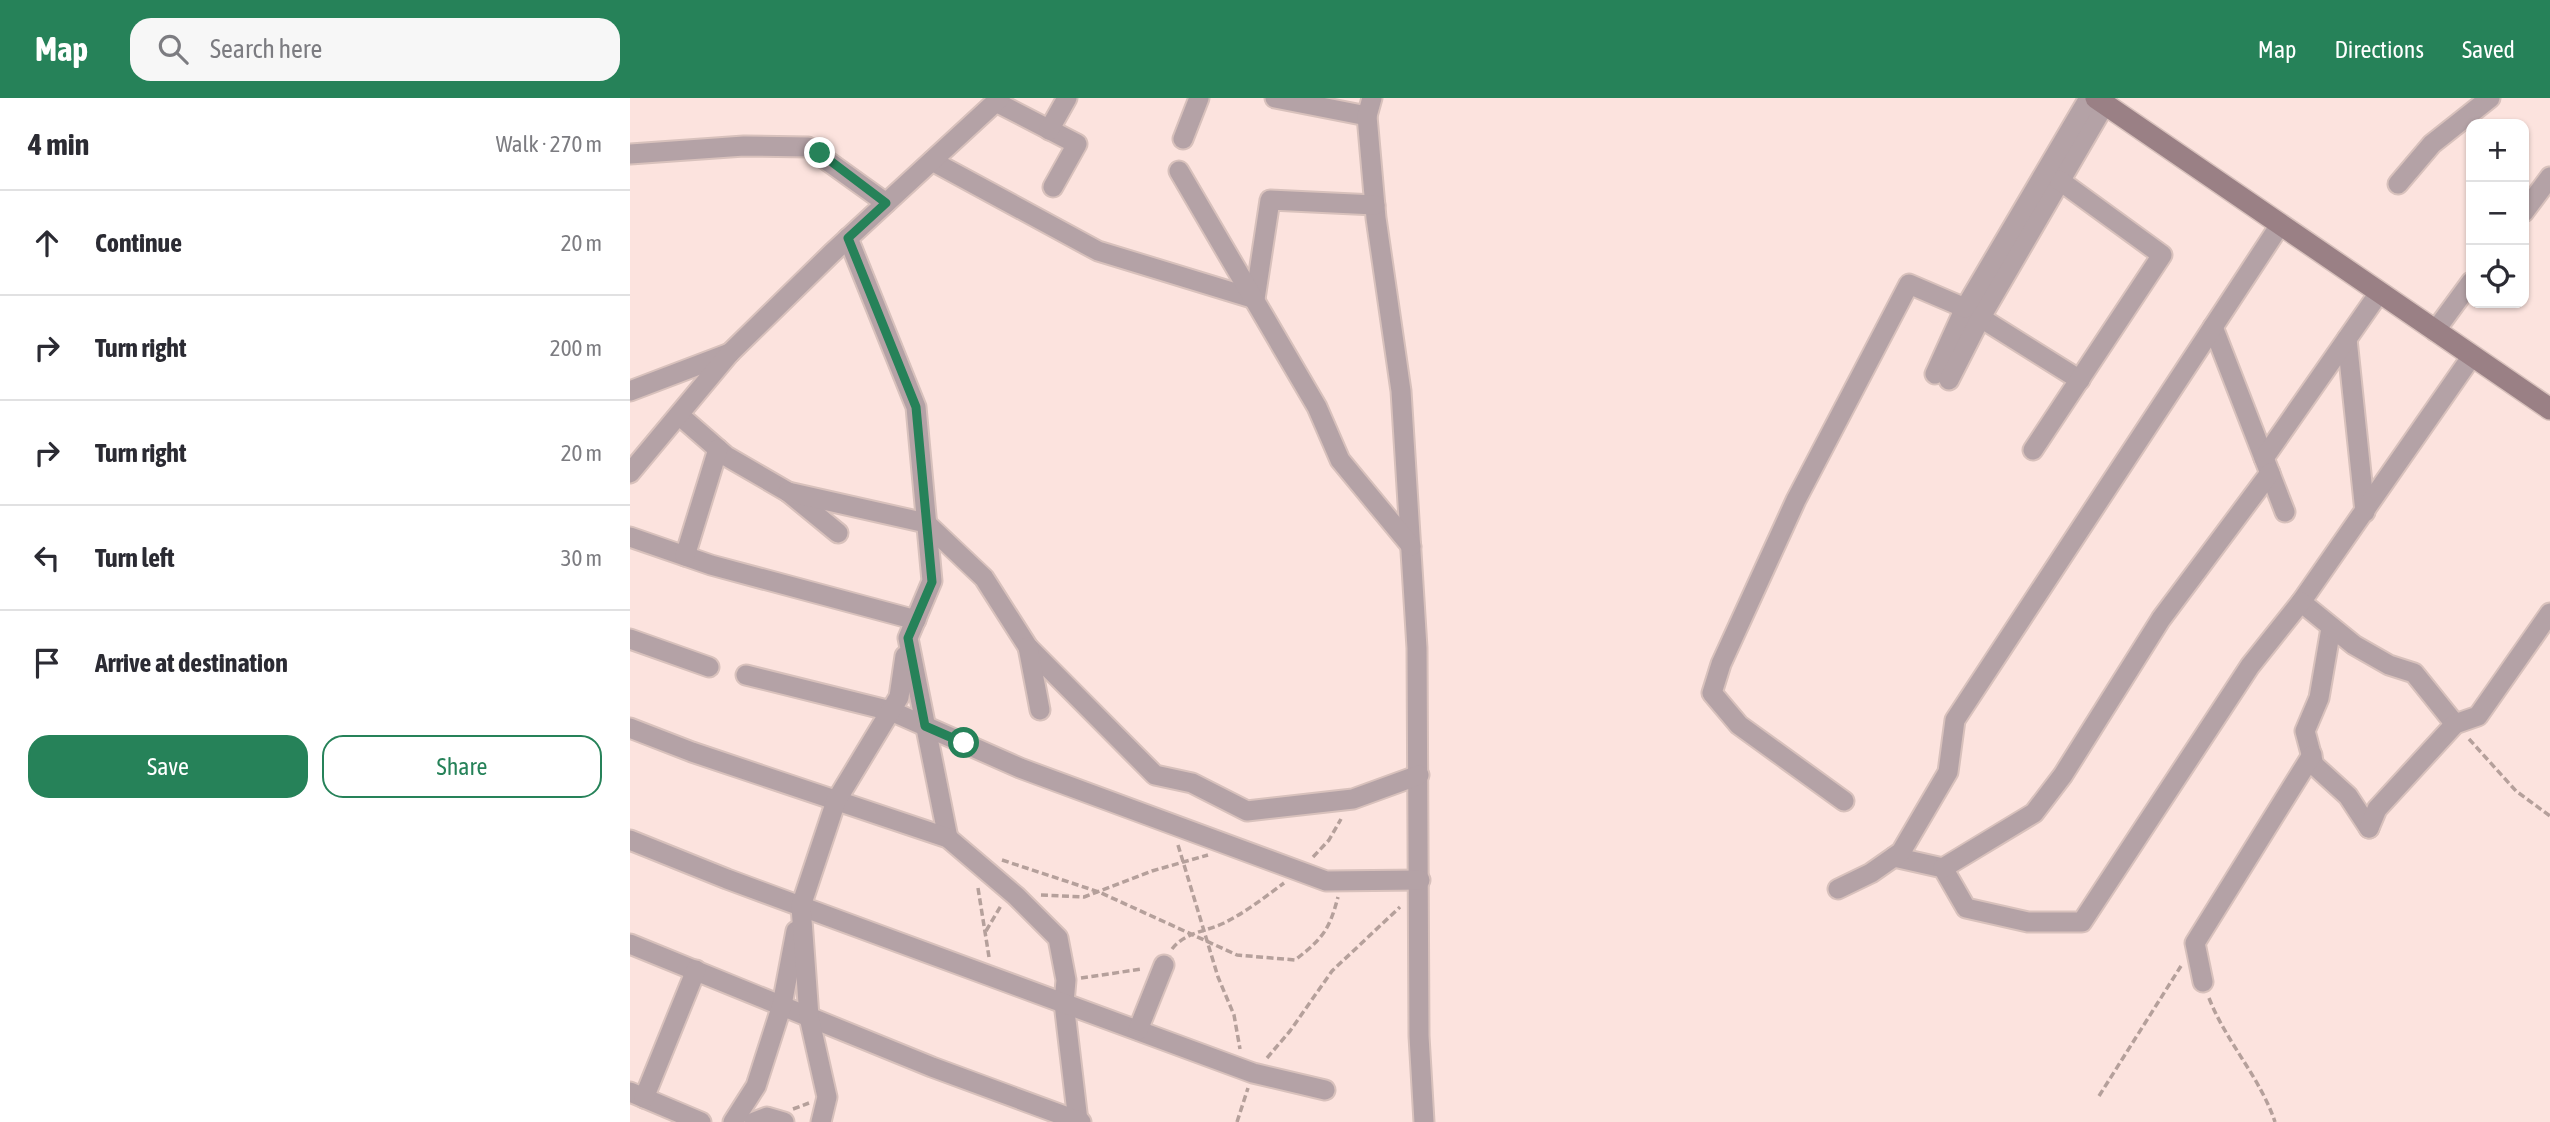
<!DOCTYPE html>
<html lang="en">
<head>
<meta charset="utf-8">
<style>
	body { margin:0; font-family:"Asap Condensed",sans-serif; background:#f7f7f7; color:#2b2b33 }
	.controls { position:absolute; right:21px; top:21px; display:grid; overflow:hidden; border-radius:14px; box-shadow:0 2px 5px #0004 }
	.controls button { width:63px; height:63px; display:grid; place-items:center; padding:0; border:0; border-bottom:2px solid #e1e1e2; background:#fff; color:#2b2b33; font:35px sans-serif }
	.stop { position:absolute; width:21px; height:21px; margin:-16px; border:5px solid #268259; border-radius:50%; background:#fff }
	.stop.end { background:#268259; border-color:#fff; box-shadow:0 2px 7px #0008 }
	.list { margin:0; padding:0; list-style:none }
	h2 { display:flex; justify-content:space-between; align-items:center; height:91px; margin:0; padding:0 28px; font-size:30px }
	h2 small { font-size:23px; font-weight:400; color:#7c7c81 }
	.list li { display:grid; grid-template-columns:46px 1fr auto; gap:21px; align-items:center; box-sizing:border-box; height:105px; padding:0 28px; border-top:2px solid #e1e1e2 }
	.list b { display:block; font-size:26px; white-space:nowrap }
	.list em { font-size:23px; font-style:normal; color:#7c7c81 }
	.actions { display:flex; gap:14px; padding:21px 28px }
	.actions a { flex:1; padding:16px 0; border:2px solid #268259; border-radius:21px; text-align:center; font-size:24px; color:#268259 }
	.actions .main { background:#268259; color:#fff }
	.icon { flex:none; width:38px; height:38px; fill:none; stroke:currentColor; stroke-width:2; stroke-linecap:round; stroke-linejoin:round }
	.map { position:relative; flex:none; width:1920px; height:1024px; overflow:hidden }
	header { display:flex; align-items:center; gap:42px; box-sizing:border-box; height:98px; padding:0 35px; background:#268259; color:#fff }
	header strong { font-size:33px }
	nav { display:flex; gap:38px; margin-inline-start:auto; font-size:24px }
	.search { width:490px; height:63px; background:#f7f7f7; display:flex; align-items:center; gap:18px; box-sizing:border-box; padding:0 24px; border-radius:21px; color:#7c7c81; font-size:26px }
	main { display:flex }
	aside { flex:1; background:#fff }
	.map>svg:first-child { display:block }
</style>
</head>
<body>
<header>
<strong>Map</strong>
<div class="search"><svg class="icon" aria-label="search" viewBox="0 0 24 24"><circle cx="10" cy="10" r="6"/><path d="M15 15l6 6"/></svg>Search here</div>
<nav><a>Map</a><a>Directions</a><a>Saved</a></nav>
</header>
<main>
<aside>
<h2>4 min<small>Walk · 270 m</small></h2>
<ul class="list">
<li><svg class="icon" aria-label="ahead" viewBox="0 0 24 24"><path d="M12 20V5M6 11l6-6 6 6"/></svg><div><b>Continue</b></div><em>20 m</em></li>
<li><svg class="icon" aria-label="right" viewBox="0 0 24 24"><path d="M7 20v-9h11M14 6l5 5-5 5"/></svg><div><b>Turn right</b></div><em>200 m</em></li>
<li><svg class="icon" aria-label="right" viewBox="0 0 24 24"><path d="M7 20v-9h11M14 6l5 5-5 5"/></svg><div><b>Turn right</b></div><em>20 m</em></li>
<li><svg class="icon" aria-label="left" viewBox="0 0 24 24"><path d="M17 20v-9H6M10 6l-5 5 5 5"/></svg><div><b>Turn left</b></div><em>30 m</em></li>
<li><svg class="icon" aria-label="arrive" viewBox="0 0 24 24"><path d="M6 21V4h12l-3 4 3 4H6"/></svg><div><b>Arrive at destination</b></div></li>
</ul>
<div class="actions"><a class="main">Save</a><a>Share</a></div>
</aside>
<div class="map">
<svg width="1920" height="1024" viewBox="0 0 1920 1024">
	<rect width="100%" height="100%" fill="#fce3de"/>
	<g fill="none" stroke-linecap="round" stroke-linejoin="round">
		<!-- minor casing -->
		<g stroke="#d8c1bc" stroke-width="23">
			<g id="minor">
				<path d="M645,0L737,18"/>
				<path d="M742,0L737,18L746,120L771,293L787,550L789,938L794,1024"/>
				<path d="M366,4L447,46L423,89"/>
				<path d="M419,32L437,0"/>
				<path d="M553,41L569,0"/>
				<path d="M0,56L114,48L178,49L256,105"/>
				<path d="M302,63L468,153L625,201L640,102L745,107"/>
				<path d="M549,73L687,309L710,362L781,448"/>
				<path d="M1768,86L1802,46L1860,0"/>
				<path d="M1894,114L1920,79"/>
				<path d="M218,140L286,309L302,483L278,540L318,740"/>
				<path d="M1583,229L1655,414"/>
				<path d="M1805,233L1841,184"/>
				<path d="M1717,241L1735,414"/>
				<path d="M1305,276L1335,210L1450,282"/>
				<path d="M1319,282L1351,219L1475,6"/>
				<path d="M0,293L100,255"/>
				<path d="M49,317L96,358L158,394L208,435"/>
				<path d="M1403,352L1532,157L1429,82"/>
				<path d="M1634,360L1749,195"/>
				<path d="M0,375L100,255L202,155L370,0"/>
				<path d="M158,394L296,425L354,480L398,549L525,677L562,685L617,713L723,701L789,677"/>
				<path d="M0,439L81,467L286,522"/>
				<path d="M55,458L88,351"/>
				<path d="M1701,530L1689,600L1675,633L1684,667L1718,698L1739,730"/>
				<path d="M0,541L79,569"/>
				<path d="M398,549L410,612"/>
				<path d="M116,577L261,613L390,670L696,783L790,782"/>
				<path d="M1825,626L1784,575L1759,567L1724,547L1671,504L1842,258"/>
				<path d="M0,630L62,654L318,740L386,798L428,840L436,882L434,905L448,1023"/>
				<path d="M1214,703L1109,627L1082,595L1091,566L1166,402L1279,186L1335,210L1459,0"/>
				<path d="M1739,730L1747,711L1825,626L1848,618L1920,515"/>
				<path d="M0,742L97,781L623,975L695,992"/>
				<path d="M1264,759L1313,770L1336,810L1398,824H1452L1620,568L1671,504"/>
				<path d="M1313,770L1404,715L1433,677L1531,521L1640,375"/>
				<path d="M1208,791L1241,775L1271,754L1318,674L1325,622L1650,127"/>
				<path d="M0,846L302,969L451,1024"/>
				<path d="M1573,884L1565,845L1682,657"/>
				<path d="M508,932L534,867"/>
				<path d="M0,994L71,1024"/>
				<path d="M14,1000L66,872"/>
				<path d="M103,1024L126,988L152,907L166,833"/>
				<path d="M124,1024L137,1019L154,1024"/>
				<path d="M191,1024L197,999L179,919L171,808L206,703L269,599L275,558"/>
			</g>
		</g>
		<!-- secondary casing -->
		<g stroke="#d8c1bc" stroke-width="24">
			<path id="secondary" d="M1466,0L1920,311"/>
		</g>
		<!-- path -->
		<g stroke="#b5a09b" stroke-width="3.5" stroke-dasharray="7 3.5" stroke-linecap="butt">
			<path d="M1839,641L1886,693L1920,718"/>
			<path d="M548,747L588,879L604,917L610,951"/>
			<path d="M683,759L699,742L711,721"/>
			<path d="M372,762L469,794L607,857L665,862C692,841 699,833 708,799"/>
			<path d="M348,790L359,859"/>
			<path d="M411,797L454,799L522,773L578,757"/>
			<path d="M356,833L372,806"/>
			<path d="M542,851C555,834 575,834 594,825C616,814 635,799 654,785"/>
			<path d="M451,880L512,871"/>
			<path d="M1579,900C1596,944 1630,979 1645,1024"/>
			<path d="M637,960L660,933L702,873L770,809"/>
			<path d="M1469,998L1551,868"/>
			<path d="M163,1011L179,1005"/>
			<path d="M607,1024L618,990"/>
		</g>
		<!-- minor -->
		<use href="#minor" stroke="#b4a2a6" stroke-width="19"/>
		<!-- secondary -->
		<use href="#secondary" stroke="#9a8085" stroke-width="21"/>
	</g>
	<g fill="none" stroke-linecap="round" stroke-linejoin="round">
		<!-- route -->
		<path stroke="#268259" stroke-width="9" d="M190,55L256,105L218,140L286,309L302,484L278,540L295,628L334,645"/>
	</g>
</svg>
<div class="controls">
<button>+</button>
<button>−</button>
<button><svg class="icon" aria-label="locate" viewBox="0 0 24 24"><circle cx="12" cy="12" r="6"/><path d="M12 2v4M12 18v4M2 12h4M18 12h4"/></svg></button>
</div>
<div class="stop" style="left:334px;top:645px"></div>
<div class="stop end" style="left:190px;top:55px"></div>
</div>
</main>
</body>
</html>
